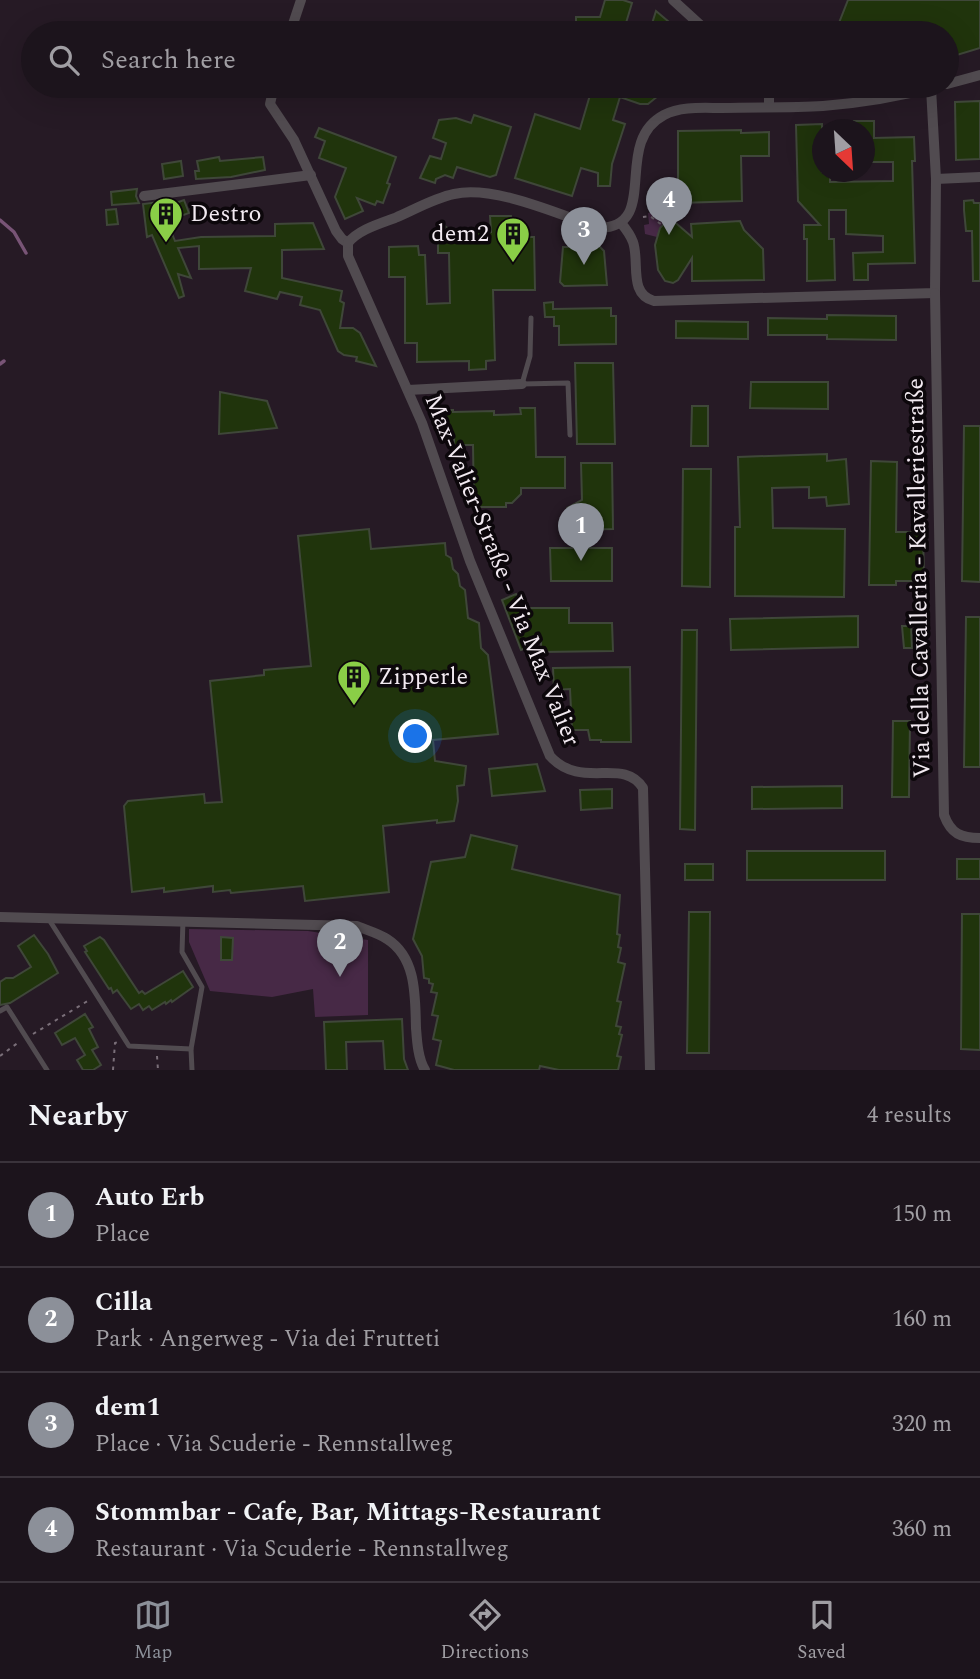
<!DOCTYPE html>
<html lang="en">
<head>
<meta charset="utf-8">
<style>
	body { margin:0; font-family:Spectral,serif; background:#292129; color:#f1f3f6 }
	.compass { position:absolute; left:812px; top:119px; width:63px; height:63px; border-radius:50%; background:#1c141c; box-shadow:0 7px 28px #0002; rotate:155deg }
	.you { position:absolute; left:416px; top:737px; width:24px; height:24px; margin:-18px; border:5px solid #fff; border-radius:50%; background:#1a73e8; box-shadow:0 0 0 10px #1a73e833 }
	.badge { display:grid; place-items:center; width:46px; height:46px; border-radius:50%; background:#8c9099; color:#fff; font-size:23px; font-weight:700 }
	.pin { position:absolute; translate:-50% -58px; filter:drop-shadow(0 2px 4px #0008) }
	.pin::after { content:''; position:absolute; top:37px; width:24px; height:21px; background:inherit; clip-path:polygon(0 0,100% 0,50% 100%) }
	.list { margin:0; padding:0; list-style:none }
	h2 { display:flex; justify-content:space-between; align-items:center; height:91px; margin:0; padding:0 28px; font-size:30px }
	h2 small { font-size:23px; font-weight:400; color:#a09ea3 }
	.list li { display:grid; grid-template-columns:46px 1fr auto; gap:21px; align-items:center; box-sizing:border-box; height:105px; padding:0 28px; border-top:2px solid #3a333b }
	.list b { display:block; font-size:26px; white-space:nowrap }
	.list p { margin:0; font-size:23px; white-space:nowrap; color:#a09ea3 }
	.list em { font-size:23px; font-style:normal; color:#a09ea3 }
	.icon { flex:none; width:38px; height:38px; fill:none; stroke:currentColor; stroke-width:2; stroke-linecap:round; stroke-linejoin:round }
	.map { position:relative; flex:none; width:980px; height:1070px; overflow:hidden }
	.search { position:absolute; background:#1c141c; box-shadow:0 7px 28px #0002; left:21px; right:21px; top:21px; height:77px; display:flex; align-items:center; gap:18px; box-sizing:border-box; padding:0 24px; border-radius:38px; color:#a09ea3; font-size:26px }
	.sheet { height:511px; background:#1c141c }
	nav { display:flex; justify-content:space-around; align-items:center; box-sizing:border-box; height:98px; border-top:2px solid #3a333b; background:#1c141c; font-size:19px; color:#a09ea3 }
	nav a { display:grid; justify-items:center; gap:4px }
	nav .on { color:#8c9099 }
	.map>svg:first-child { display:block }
</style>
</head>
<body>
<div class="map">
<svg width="980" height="1070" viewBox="0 0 980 1070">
	<rect width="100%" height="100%" fill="#261a25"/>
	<!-- green -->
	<g fill="#472946">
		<path d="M648,213H664V222L657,237L645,234L644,225L649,224Z"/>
		<path d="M189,929L308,931L368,940V1015L315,1017L313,989L272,997L210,991L189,942Z"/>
	</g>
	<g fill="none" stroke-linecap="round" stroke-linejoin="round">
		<!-- stream -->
		<g stroke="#785476" stroke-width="3.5">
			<path d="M0,220L14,232L26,253"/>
			<path d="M0,364L4,361"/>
		</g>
	</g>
	<!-- building -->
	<g fill="#20340c" stroke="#3f4739" stroke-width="2">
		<path d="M605,0H623L632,3L623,33H576V17H600Z"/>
		<path d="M848,0H980V48L947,58V33H835Z"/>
		<path d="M656,11L669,22L680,33H649Z"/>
		<path d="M566,86H661L658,96L648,104H640L620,97L613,120L625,124L612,164L610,186H598V173L581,168L572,196L515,178L535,114L580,129L590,95Z"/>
		<path d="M980,101V159L956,160L955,102Z"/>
		<path d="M474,115L511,127L496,175L490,177L457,167L453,178L445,175L436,179L435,183L420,178L430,156L441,159L446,143L433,138L439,120L456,118L471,123Z"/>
		<path d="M854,121H874V138L914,137L915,161H912L915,263L868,264V280H854L853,253L883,252V236L846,234V210H829V239H834L835,280L807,281V239H804V225H820L798,201L796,125L822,124V172H830V182L893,181V162H864V130H853Z"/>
		<path d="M319,128L396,157L387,183L390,184L383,203L377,201L375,205L357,198L363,211L345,219L335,197L346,168L319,158L325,141L315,137Z"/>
		<path d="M741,130V133L769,132V156H741L742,201L679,203V205H668V194H678V131Z"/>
		<path d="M219,157L220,161L263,157L265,170L231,177L196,179L195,171H199L197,161Z"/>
		<path d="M181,161L183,176L164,179L162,164Z"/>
		<path d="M137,189L136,196L139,203L112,205L111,192Z"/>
		<path d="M184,200L189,213L167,221L175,241L201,237L275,236V224L313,223L324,249L282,250V278L342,291L340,301L344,303L340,328H353L360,333L376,366L356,361L357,357L344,355L338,351L320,310L300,305L302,297L280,292L277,299L245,291L251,268L199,269V246L178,248L191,278L178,274L184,296L179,298L152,235L147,237L143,204L159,202L162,208Z"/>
		<path d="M973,200L974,203H980V281H973L972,231H966L964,210V201Z"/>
		<path d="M116,209L118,224L107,225L106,210Z"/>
		<path d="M490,216H511L513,237H534L535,290H493L495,360L486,361V369L469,370V361L417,362V343H405V277H389V247L418,246L419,255H425L427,304L450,303L449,253H438V233H446V227L453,232H491Z"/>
		<path d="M670,218L692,237L691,224L740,221L744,230L763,249L764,280L692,281V258L678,280L673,283L665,281L658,270L655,245L660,228Z"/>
		<path d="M582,245L599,246L604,251L607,285L564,286L560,282L563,247H580Z"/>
		<path d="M553,302V309L611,308V316H616V344L559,345V326H554V317H545L544,303Z"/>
		<path d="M827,315L896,316V340L827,339V335H768V318L827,319Z"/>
		<path d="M676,321L748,322V339L676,338Z"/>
		<path d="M575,363H613L615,444H577Z"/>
		<path d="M751,382H828V409L750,408Z"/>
		<path d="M220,392L267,401L277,428L219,434Z"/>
		<path d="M692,406H708V446H691Z"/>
		<path d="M520,408H535L536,457H565V488H521V494L512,503H506V507H474L473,445H454V436H443L442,410H453V412L494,411V415L521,414Z"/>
		<path d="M964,426H980V582L962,581Z"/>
		<path d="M827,454V461L846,459L849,504L827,506L826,497L809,498V487L772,488L773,528L845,529L844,597L735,596V527H740L738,457Z"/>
		<path d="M871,461L897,462L896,532H923L924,581H896V585H869Z"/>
		<path d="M581,463H612L613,529L567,530V508L582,500Z"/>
		<path d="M683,469H711L710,587L682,586Z"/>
		<path d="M369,529L371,549L445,543L446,555L451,558L453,569L458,574L460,586L465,590L468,618L479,623L481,648L488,655L498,734L433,740L435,761L466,766L464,785L457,786L458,801L454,821L437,823V820L383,826L389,892L305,901L303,886L231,893L230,890L213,892V886L164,892V888L132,892L124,806L128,801L204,794L205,803L222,802L210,681L264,675V670L311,666L298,536Z"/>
		<path d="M550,548H612V581H551Z"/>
		<path d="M516,594L522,608H569V623H612L613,651L541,652V642L521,650L502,600Z"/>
		<path d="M858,616V647L731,650L730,619Z"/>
		<path d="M966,617H980V767H964Z"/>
		<path d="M902,626H911L912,648H904Z"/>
		<path d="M682,630H697L695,830L680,829Z"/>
		<path d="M630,667L631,742H601V740H590L588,730H572L570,689L554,690L553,668Z"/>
		<path d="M893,721H910L909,797H892Z"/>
		<path d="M537,764L545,791L492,796L489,769Z"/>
		<path d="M842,786V808L752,809V787Z"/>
		<path d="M612,789V808L581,810L580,790Z"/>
		<path d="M471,835L517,846L512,869L620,895L617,934L620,935L618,947L621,948L618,962L625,964L617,1001L621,1002L616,1026L621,1027L619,1034L622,1035L617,1056L621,1057L618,1070H559L540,1066L539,1070H454L436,1065L441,1041L433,1039L438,1016L432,1015L437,993L431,992L433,984L429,983V979L424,978L422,956L413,939L431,862L465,857Z"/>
		<rect x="747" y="851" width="138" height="29"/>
		<rect x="957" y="859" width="23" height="20"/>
		<rect x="685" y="864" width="28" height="16"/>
		<path d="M689,912H710L709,1053H687Z"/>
		<path d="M962,914H980V1050L961,1049Z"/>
		<path d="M34,935L48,954L58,973L10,1003L0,1005V982L6,978H13L31,967L18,946Z"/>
		<path d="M100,937L104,940L139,993L142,991L145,994L183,971L193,987L172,1002L171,1000L166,1004L165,1002L152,1010L149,1006L143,1010L139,1004L131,1009L117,990L113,993L111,988L109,989L85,952L87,951L84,946Z"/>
		<path d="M221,937L233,938L232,960H221Z"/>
		<path d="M85,1014L93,1027L89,1029L98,1047L92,1050L101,1065L93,1070H83L77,1060L85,1055L75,1038L62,1045L55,1033Z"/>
		<path d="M402,1019L404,1059L408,1070H385L383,1041L346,1042L347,1070H326L324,1022Z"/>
	</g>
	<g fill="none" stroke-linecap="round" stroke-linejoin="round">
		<!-- path -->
		<g stroke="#7a6f79" stroke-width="2" stroke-dasharray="3.5 5" stroke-linecap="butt">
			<path d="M643,217L650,216L662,225"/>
			<path d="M33,1034L91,999"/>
			<path d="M0,1056L19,1042"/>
			<path d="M157,1056L158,1070"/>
			<path d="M113,1070L115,1043L118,1042"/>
		</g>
		<!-- service -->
		<g stroke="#514b50" stroke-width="5">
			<path d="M531,318L530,356L522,384L568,383L570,435"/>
			<path d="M48,918L129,1046L191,1049"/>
			<path d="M183,920L182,952L202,987L191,1049L192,1070"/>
			<path d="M0,1011L7,1007L47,1070"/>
		</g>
		<!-- minor -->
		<g stroke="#514b50" stroke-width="10">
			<path d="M673,0L709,33"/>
			<path d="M290,33L301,0"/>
			<path d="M947,84L980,75"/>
			<path d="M274,86L270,104L294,140L336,231L342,239L348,243"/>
			<path d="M761,86L769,93V107"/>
			<path d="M936,179L980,177"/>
			<path d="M144,196L311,175"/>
			<path d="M621,223C626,229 630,234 633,242C640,262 628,294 654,301L935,293L936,179L931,88"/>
			<path d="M348,243V256L422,423L470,561L550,756C582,791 623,756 643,788L650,1070"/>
			<path d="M348,243C358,230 379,224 395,218C414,210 434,198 454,194C495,185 560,215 599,228C662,227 611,143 664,115C681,106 703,108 722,108C755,107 790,108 823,106C862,103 902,96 939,86"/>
			<path d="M935,293L944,815C951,834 961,838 980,838"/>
			<path d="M408,390L522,384"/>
			<path d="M0,917L357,926C366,930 378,933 387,939C417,958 415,997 416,1028C417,1041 418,1059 425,1070"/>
		</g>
	</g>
	<!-- icons -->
	<defs>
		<g id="building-pin" transform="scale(1.75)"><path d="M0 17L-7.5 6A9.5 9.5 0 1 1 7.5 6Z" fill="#8ace47" stroke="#0c070b"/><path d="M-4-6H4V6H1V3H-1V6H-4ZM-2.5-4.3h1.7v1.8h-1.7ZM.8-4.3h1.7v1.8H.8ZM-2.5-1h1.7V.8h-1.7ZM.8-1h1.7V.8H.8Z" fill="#111"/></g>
	</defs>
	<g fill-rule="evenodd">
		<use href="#building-pin" x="166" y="214"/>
		<use href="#building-pin" x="513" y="234"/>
		<use href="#building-pin" x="354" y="677"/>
	</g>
	<g text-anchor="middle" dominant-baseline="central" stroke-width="7" stroke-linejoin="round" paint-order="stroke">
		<!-- poi labels -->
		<g font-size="24" fill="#f2eaf1" stroke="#0c070b" text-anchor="start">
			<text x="190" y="214">Destro</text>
			<text x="489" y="234" text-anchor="end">dem2</text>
			<text x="378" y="677">Zipperle</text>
		</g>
		<!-- street labels -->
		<g font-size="24" fill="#f2eaf1" stroke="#0c070b">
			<text transform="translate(502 570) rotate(68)">Max-Valier-Straße - Via Max Valier</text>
			<text transform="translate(919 578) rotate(-91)">Via della Cavalleria - Kavalleriestraße</text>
		</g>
	</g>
</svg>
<svg class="compass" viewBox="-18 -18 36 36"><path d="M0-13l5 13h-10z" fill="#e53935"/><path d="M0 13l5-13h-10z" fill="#a09ea3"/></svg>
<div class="you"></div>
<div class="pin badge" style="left:581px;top:561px">1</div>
<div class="pin badge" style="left:340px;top:977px">2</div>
<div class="pin badge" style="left:584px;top:265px">3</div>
<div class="pin badge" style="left:669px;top:235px">4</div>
<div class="search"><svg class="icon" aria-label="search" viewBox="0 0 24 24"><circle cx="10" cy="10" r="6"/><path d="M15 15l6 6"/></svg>Search here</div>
</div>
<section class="sheet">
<h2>Nearby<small>4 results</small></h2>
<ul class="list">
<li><span class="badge">1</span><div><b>Auto Erb</b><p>Place</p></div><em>150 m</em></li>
<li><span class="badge">2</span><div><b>Cilla</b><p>Park · Angerweg - Via dei Frutteti</p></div><em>160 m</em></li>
<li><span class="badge">3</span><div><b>dem1</b><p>Place · Via Scuderie - Rennstallweg</p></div><em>320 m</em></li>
<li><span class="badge">4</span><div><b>Stommbar - Cafe, Bar, Mittags-Restaurant</b><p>Restaurant · Via Scuderie - Rennstallweg</p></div><em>360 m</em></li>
</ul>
</section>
<nav>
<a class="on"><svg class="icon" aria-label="map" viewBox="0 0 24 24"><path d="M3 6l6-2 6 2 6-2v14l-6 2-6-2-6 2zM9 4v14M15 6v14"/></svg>Map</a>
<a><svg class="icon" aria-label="directions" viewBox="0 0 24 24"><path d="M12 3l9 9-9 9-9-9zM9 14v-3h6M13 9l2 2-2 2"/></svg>Directions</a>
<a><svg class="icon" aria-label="saved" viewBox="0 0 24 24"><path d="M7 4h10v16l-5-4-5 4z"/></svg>Saved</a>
</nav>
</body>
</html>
